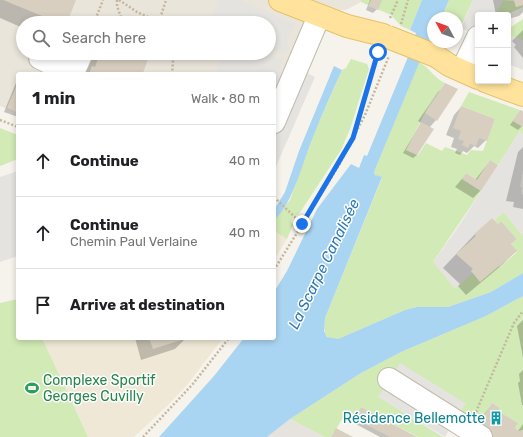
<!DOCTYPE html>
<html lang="en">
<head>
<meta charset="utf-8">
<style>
	body { margin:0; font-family:Rubik,sans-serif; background:#f6f6f6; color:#202124 }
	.controls { position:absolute; right:12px; top:12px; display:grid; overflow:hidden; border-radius:4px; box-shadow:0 2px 6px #0003 }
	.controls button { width:36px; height:36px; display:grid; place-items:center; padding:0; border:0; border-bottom:1px solid #e0e0e0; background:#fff; color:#202124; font:20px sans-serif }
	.compass { position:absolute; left:427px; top:12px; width:36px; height:36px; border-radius:50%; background:#fff; box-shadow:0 2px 6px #0003; rotate:311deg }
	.stop { position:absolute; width:12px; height:12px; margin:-9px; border:3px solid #1a73e8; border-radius:50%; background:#fff }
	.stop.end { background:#1a73e8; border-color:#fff; box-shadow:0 1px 4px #0008 }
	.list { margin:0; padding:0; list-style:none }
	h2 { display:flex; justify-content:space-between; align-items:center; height:52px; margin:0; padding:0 16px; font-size:17px }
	h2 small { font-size:13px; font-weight:400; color:#757577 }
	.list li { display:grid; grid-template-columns:26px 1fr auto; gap:12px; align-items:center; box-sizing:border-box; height:72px; padding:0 16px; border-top:1px solid #e0e0e0 }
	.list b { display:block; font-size:15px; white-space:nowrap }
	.list p { margin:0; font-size:13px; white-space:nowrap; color:#757577 }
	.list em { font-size:13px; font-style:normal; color:#757577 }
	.icon { flex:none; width:22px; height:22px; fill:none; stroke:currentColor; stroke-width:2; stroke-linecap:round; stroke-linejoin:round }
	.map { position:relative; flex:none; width:523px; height:437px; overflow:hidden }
	.search { position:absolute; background:#fff; box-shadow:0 2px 6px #0003; left:16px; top:16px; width:260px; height:44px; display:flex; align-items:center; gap:10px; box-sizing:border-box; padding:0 14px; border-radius:22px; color:#757577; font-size:15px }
	.panel { position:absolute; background:#fff; box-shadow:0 2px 6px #0003; left:16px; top:72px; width:260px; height:268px; border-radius:4px }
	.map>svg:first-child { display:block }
</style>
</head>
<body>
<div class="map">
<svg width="523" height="437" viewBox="0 0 523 437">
	<rect width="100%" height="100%" fill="#f6f3ec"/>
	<!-- residential -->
	<path fill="#eae5da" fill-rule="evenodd" d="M0,0H361V2L346,10L322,11L294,76L274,74H18V113L0,106ZM23,23H269V53H23Z"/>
	<!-- industrial -->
	<path fill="#e6e2dd" d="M290,419L325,437H267Z"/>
	<!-- education -->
	<g fill="#efe8d6">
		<path d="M274,231L287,239L274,260Z"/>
		<path d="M42,338H223L187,385L168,405L134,437H88Z"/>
	</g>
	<!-- green -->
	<g fill="#d2eab5">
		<path d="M361,0H422L410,30L401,26L391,15L361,2Z"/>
		<path d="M449,0H473L457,35V18H441Z"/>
		<path d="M503,0L514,1L516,7L523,5V7L506,15H497V11Z"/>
		<path d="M523,19V41L508,34V29Z"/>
		<path d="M351,59L367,64L369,69L350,129L341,150L299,214L293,217L291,222L293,225L287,239L274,231V220L290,200L313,136L342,70L346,68Z"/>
		<path d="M419,62C430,68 434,78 445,83L428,107L406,150L418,155L426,143L442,151L445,147L467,155L471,150L483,151L495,119L461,106L469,92L520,110L513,121L523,127V135L520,131L498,165L490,160L477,180L466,173L462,179L481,191L433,262L473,273L498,266L500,267L517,252L511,244L517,239L501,221L498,224L494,220L504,212L523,236V273L491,292L448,307H417L405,310L338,339C324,341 323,330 325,318L382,178L375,175L374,172Z"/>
		<path d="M0,128L18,135V159L0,166Z"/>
		<path d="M523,296V430L519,431L515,428L518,423L498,411L500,408L492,403L477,427L459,414L465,403L379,397L443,437H418L361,407L355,419L346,413L331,437H325L290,419L361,373L380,363L401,352L486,316Z"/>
		<path d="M18,299V338H42L88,437H0V303Z"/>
	</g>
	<!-- parking -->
	<g fill="#e5e3e0">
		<path d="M218,0H240L295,24L288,39L287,52L281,53L269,47V23H208Z"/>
		<path d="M473,0H503L497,11V15H478V36L461,28Z"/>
		<path d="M508,34L523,41V70L508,64Z"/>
		<path d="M213,53H267L282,59L279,71L294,76L303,71L315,77L274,171V74H214L221,57Z"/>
		<path d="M520,131L523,135V170L520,187H522L521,193L523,195V236L504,212L494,220L492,218L475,233L476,236L457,254L473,269L471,271L473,273L455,289L433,262L456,230Z"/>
		<path d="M18,171V256L0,262V177Z"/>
		<path d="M400,363L465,403L445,437L378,397Z"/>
	</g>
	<!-- water -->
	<g fill="#a9d4f2">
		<path d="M422,0H449L441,18H433V37L432,40L429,39L374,172L375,175L382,177L325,318L324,331L327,337L338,339L405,310L417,307H448L491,292L523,273V296L486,316L401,352L361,373L290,419L267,437H159L214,376L244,338H274V292L287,271L317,209L351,164L359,168L364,155L367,156L408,57L416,33L410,30Z"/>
		<path d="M334,66L342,70C332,92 322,114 313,137C303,161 293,204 274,220V210L285,192L299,151Z"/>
	</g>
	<!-- shadow -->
	<g fill="#0003">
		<path d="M0,0H75L65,23H23V28L0,18Z"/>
		<path d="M370,0H379L377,9L373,13L366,10Z"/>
		<path d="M493,0H523V12L519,16L508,19V15H496Z"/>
		<path d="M523,30V58L514,47L516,45L512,41Z"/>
		<path d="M89,53H150L141,74H84Z"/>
		<path d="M18,78V117L4,112Z"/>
		<path d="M446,85L456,89L436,120L429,128L417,155L413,158L403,153L421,123L418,121L438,92Z"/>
		<path d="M461,107L486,140L478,148L474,146L467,153L463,151L460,155L455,153L457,149L451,147L454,138L446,135L454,115Z"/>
		<path d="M520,111L523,113V125L518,130L510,125Z"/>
		<path d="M523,147V209L513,207L514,202L506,201L518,152Z"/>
		<path d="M490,161L497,165L480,191L473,198L455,187L466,174L475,180Z"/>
		<path d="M475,234L510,244L516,251L502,265L466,295L458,286L460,284L443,268Z"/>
		<path d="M523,320V358L517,326Z"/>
		<path d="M135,338H186L175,349L141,360Z"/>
		<path d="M523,370V405H522L518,383L520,381L519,374Z"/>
		<path d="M361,408L415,437H380L352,422Z"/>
		<path d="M489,408L495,415L518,431L523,424V437H466Z"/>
	</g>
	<!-- building -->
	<g fill="#d8cfc1">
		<path d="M3,0H76L67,23L52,18V20Z"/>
		<path d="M371,0H382L378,10L368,6Z"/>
		<path d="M514,0H523V5L516,7Z"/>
		<path d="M95,53H150L143,73L89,74L92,66L95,67L99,55Z"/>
		<path d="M18,82V113L7,108Z"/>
		<path d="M445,83L458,89L437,121L425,113Z"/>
		<path d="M461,106L495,119L487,141L479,138L476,146L470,144L468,148L462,145L464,141L458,139L461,131L453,128Z"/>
		<path d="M520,110L523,111V127L513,121Z"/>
		<path d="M421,122L434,129L417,155L406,150Z"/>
		<path d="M490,160L498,165L481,191L462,179L466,173L477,180Z"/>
		<path d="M492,218L498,224L501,221L517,239L511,244L517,251L480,282L471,271L473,269L456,254L476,236L474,234Z"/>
		<path d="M149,338H188L153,349Z"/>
		<path d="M492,403L500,408L498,411L518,423L515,428L519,431L523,430V437H492L477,427Z"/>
		<path d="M361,407L404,430L417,437H390L355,419Z"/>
		<path d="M336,428L353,437H331Z"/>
	</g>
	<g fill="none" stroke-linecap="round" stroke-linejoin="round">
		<!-- minor casing -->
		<g stroke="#c2bbae" stroke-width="24">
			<g id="minor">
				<path d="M40,58L73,74"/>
				<path d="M466,62L478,37"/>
				<path d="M73,73L82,53"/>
				<path d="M274,122L319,16"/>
				<path d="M389,379L481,437"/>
			</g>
		</g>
		<!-- major casing -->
		<g stroke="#e6c16a" stroke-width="24">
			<g id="major">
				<path d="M280,0L347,26L383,35"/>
				<path d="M436,56L449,65L478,78"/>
				<path d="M485,81L523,95"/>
			</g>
		</g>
		<!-- path -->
		<g stroke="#c4b79f" stroke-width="2.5" stroke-dasharray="2 2" stroke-linecap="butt">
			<path d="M117,0V6L123,23"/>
			<path d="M119,0L137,12L161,23"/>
			<path d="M390,18L398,0"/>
			<path d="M159,22L166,0"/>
			<path d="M94,23L103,0"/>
			<path d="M401,24L408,0"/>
			<path d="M170,53L173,62L172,74"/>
			<path d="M0,120L18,127"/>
			<path d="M354,134L378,53"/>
			<path d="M274,197L302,224"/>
			<path d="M274,270L339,165L365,115L389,56"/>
			<path d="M476,412L514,323L523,311"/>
			<path d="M143,437L192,385L229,338"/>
		</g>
		<!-- minor -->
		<use href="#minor" stroke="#fff" stroke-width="22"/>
		<!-- major -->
		<use href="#major" stroke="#ffe39c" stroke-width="22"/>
		<!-- major-bridge casing -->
		<g stroke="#e6c16a" stroke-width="24" stroke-linecap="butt">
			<path id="major-bridge" d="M388,37L436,56"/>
		</g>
		<!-- major-bridge -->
		<use href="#major-bridge" stroke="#ffe39c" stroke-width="22"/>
	</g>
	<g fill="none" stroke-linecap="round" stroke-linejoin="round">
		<!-- route -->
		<path stroke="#1a73e8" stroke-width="5" d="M302,224L353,138L378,52"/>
	</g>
	<!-- icons -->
	<defs>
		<g id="stadium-bare" transform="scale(1.08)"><path d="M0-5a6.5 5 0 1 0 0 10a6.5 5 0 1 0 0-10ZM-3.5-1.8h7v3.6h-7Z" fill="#2e9e5b" stroke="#fff" stroke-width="2.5" paint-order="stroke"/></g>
		<g id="building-bare" transform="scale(1.08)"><path d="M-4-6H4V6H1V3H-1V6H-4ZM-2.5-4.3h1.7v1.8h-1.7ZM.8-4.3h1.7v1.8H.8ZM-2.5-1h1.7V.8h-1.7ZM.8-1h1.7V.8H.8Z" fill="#0f9aa8" stroke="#fff" stroke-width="2.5" paint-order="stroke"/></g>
	</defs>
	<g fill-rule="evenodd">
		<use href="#stadium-bare" x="32" y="388"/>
		<use href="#building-bare" x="496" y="418"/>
	</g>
	<g text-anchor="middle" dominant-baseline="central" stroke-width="3" stroke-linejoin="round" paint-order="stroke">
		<!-- leisure labels -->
		<g font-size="14" fill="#27864d" stroke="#fff" text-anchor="start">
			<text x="43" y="380">Complexe Sportif<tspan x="43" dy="16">Georges Cuvilly</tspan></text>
		</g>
		<!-- culture labels -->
		<g font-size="14" fill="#0d838f" stroke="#fff" text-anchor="end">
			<text x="485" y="418">Résidence Bellemotte</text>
		</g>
		<!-- water labels -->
		<g font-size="15" font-style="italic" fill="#2e7ab2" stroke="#fff">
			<text transform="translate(324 264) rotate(-64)">La Scarpe Canalisée</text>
		</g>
	</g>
</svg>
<div class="controls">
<button>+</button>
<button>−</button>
</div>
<svg class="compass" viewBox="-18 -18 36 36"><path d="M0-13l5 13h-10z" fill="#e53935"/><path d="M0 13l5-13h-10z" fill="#757577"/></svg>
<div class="stop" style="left:378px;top:52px"></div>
<div class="stop end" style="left:302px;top:224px"></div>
<div class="search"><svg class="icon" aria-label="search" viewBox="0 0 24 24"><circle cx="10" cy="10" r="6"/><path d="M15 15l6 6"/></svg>Search here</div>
<section class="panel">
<h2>1 min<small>Walk · 80 m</small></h2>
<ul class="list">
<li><svg class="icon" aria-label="ahead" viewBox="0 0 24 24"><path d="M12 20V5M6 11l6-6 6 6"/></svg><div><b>Continue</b></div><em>40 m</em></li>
<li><svg class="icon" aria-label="ahead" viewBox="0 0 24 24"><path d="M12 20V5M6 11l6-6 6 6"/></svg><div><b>Continue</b><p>Chemin Paul Verlaine</p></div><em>40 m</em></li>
<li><svg class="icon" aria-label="arrive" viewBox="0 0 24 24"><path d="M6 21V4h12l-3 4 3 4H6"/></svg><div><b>Arrive at destination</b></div></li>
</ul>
</section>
</div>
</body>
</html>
